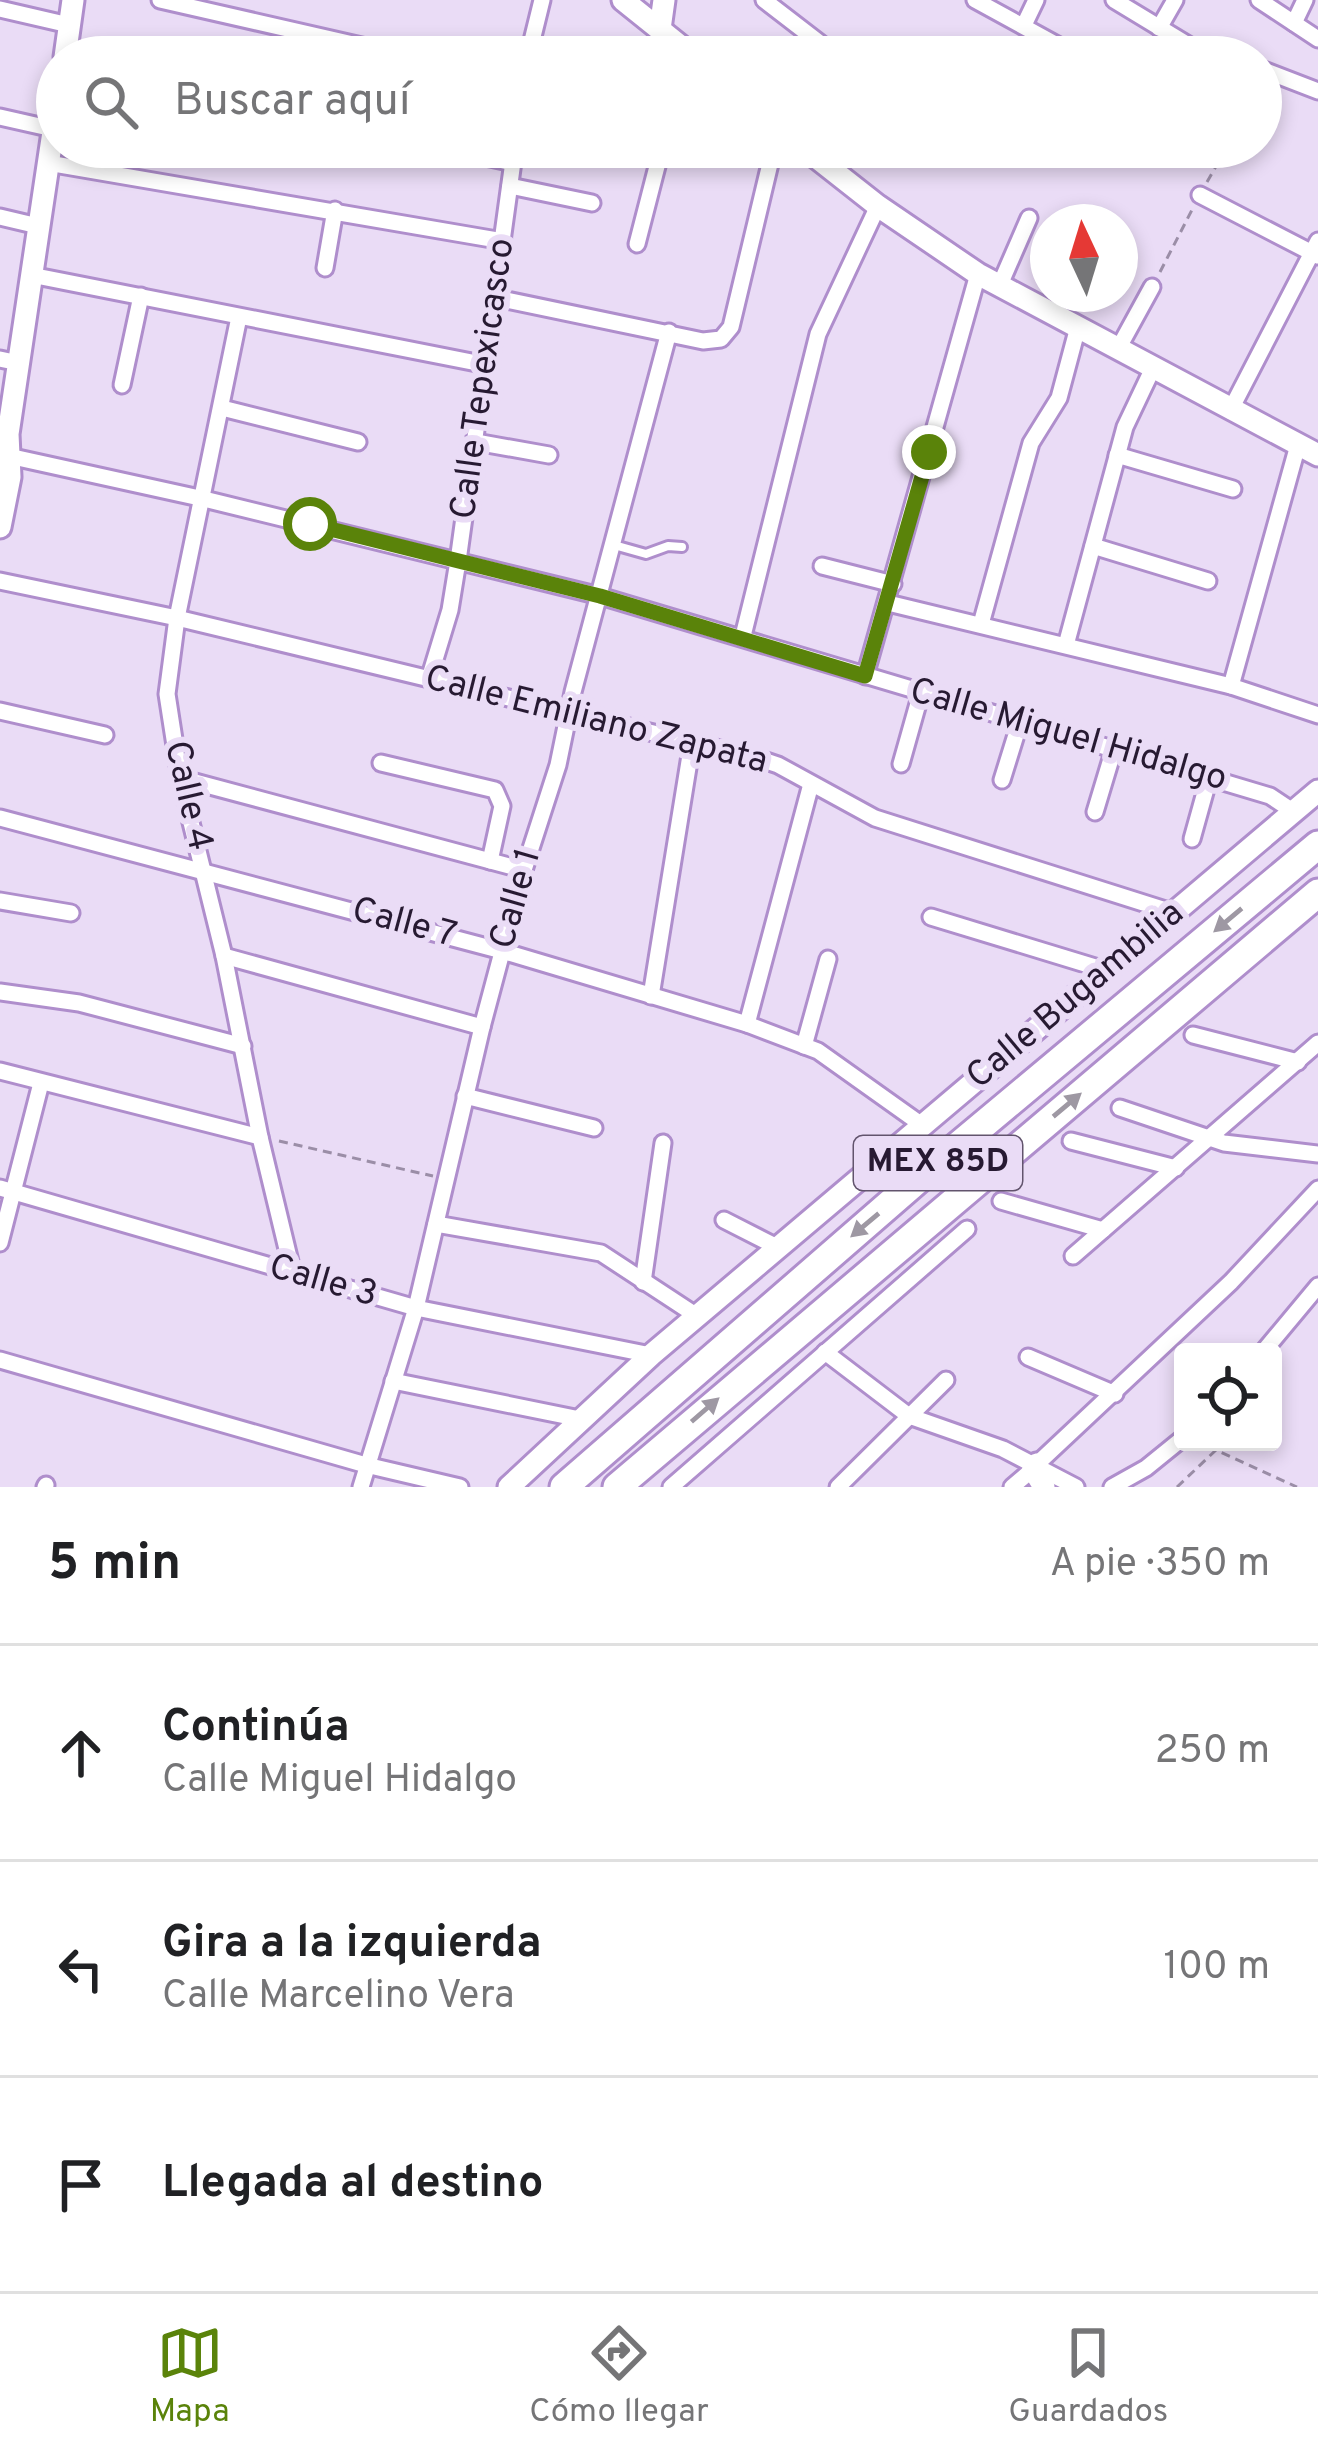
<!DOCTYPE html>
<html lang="es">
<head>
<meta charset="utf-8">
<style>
	body { margin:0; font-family:Overpass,sans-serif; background:#f2f2f2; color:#202124 }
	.controls { position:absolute; right:36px; bottom:36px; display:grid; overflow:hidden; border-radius:12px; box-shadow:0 6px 18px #0003 }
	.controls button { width:108px; height:108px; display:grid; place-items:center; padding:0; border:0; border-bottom:3px solid #e0e0e0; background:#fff; color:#202124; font:60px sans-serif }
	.compass { position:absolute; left:1030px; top:204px; width:108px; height:108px; border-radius:50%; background:#fff; box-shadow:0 6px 18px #0003; rotate:356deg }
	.stop { position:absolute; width:36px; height:36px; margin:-27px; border:9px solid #5a830a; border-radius:50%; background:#fff }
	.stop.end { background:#5a830a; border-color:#fff; box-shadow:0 3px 12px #0008 }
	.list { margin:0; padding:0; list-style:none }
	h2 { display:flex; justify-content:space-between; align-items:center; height:156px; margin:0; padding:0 48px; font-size:51px }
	h2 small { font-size:39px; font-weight:400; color:#757577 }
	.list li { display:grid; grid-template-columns:78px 1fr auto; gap:36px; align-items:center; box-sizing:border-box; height:216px; padding:0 48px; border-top:3px solid #e0e0e0 }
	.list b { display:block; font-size:45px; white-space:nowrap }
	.list p { margin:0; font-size:39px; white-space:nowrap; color:#757577 }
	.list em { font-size:39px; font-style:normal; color:#757577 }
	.icon { flex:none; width:66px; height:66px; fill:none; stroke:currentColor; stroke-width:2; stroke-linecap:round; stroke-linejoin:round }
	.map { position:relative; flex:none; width:1318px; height:1487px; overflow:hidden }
	.search { position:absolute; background:#fff; box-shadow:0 6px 18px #0003; left:36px; right:36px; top:36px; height:132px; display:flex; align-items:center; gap:30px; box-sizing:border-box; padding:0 42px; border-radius:66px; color:#757577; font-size:45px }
	.sheet { height:804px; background:#fff }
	nav { display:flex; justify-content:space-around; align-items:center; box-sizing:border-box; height:168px; border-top:3px solid #e0e0e0; background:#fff; font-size:33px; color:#757577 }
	nav a { display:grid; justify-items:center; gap:6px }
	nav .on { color:#5a830a }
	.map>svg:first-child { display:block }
</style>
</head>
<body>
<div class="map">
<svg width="1318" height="1487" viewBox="0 0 1318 1487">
	<rect width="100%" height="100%" fill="#eadcf6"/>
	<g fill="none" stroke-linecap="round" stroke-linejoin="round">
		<!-- lane casing -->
		<g stroke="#af8ecc" stroke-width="14">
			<path id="lane" d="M614,545L646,554L668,546L682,547"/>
		</g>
		<!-- street casing -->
		<g stroke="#af8ecc" stroke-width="21">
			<g id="street">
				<path d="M160,0L410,57"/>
				<path d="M764,0L838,57"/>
				<path d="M975,0L1079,57"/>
				<path d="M1114,0L1208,57"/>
				<path d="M1259,0L1318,39"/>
				<path d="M0,9L69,25"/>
				<path d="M1294,23L1305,0"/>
				<path d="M1024,25L1036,0"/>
				<path d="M1159,28L1175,0"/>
				<path d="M528,57L542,0"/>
				<path d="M1261,69L1318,91"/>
				<path d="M0,117L53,129"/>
				<path d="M439,147L513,163"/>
				<path d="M958,147L963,151"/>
				<path d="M48,163L503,241"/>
				<path d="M510,186L592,203"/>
				<path d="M1200,195L1318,256"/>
				<path d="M0,217L38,226"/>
				<path d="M637,244L662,147"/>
				<path d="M325,268L335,210"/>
				<path d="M31,275L487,365"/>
				<path d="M999,287L1029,218"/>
				<path d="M497,298L703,341L721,339L731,327L774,147"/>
				<path d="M239,317L177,618L167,694L180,778L224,956L260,1137L293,1274"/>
				<path d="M1118,349L1152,287"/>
				<path d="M0,359L19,363"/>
				<path d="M122,385L141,296"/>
				<path d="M222,408L358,442"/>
				<path d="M1230,411L1318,241"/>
				<path d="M476,442L549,455"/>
				<path d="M4,455L204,499L600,596L1270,796L1294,812"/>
				<path d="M1117,455L1233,489"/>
				<path d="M1093,546L1208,581"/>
				<path d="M822,566L893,584"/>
				<path d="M0,581L177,618L757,758L778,765L875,818L1175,913"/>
				<path d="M888,603L1231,686L1318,715"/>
				<path d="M981,624L1031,443L1059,398L1078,327"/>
				<path d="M743,636L818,334L878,206"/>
				<path d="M1066,645L1125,427L1153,368"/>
				<path d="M865,676L978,274"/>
				<path d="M429,679L450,610L458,561L515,147"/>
				<path d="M1231,686L1298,445"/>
				<path d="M0,711L105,735"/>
				<path d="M381,763L495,790L502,806L490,861"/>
				<path d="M901,764L921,693"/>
				<path d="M180,778L524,870"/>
				<path d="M1002,780L1020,722"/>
				<path d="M1095,812L1114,749"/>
				<path d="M0,818L502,951L747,1024L818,1051L922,1125"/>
				<path d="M1192,839L1209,778"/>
				<path d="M0,901L71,913"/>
				<path d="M931,917L1105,970"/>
				<path d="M224,956L482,1027"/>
				<path d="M0,992L79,1003L243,1046"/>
				<path d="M651,996L692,743"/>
				<path d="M747,1024L811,784"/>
				<path d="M1193,1035L1298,1062"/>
				<path d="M804,1046L828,959"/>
				<path d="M0,1071L260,1137"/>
				<path d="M465,1096L594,1128"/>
				<path d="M1120,1108L1224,1143L1318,1154"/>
				<path d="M1071,1141L1176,1168"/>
				<path d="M0,1188L416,1308L651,1355"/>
				<path d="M1001,1201L1103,1230"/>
				<path d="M724,1220L777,1247"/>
				<path d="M436,1224L601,1253L697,1316"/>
				<path d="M0,1243L41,1083"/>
				<path d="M1073,1256L1318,1043"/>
				<path d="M643,1282L663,1143"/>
				<path d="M825,1352L909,1416L1003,1449L1076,1487"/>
				<path d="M1263,1352L1318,1286"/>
				<path d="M1028,1357L1115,1394"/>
				<path d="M0,1360L366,1465L460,1487"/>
				<path d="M393,1381L580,1419"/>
				<path d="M1037,1464L1231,1282L1318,1189"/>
				<path d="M45,1487L46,1485"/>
				<path d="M361,1487L416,1308L482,1027L524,870L558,765L573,692L669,332"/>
				<path d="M671,1487L967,1229"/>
				<path d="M838,1487L946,1380"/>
				<path d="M1012,1487L1033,1469"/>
				<path d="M1112,1487L1146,1468L1183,1438"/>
			</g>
		</g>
		<!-- secondary casing -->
		<g stroke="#af8ecc" stroke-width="27">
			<g id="secondary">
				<path d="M623,0L694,57"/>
				<path d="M660,29L664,0"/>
				<path d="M65,57L73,0"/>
				<path d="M803,147L878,206L978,274L1318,455"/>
				<path d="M0,527L10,477L8,434L57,105"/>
				<path d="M1037,1464L1033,1469L1044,1487"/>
				<path d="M509,1487L651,1355L1318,791"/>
			</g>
		</g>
		<!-- highway casing -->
		<g stroke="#af8ecc" stroke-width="33">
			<g id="highway">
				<path d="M564,1487L923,1175L1318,845"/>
				<path d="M617,1487L1318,893"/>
			</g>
		</g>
		<!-- path -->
		<g stroke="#9b8ea7" stroke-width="3" stroke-dasharray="9 6" stroke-linecap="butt">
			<path d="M1207,182L1227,147"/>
			<path d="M1160,272L1194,206"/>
			<path d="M279,1141L433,1176"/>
			<path d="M1177,1487L1216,1450L1297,1487"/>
		</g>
		<!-- lane -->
		<use href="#lane" stroke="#fff" stroke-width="8"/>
		<!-- street -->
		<use href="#street" stroke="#fff" stroke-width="15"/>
		<!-- secondary -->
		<use href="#secondary" stroke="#fff" stroke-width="21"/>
		<!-- highway -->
		<use href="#highway" stroke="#fff" stroke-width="27"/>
	</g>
	<!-- one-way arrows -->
	<defs><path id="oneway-solid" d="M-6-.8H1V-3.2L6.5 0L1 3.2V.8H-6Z" transform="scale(3)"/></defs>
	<g fill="#9e98a3">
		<use href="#oneway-solid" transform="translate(1228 920) rotate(140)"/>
		<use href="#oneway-solid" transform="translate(1067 1105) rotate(-40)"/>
		<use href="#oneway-solid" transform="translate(865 1225) rotate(140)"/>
		<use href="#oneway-solid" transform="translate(705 1410) rotate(-41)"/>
	</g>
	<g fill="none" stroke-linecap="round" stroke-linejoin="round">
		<!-- route -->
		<path stroke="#5a830a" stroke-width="15" d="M310,524L600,596L865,676L929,452"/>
	</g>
	<g text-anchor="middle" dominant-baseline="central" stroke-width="12" stroke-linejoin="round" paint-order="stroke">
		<!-- shield labels -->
		<rect fill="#eadcf6" stroke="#62546d" stroke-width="3" x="854" y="1136" width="168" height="54" rx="9"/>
		<g font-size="33" font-weight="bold" fill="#271a32">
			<text x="938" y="1163">MEX 85D</text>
		</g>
		<!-- street labels -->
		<g font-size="36" fill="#271a32" stroke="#eadcf6">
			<text transform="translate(484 379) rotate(-82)">Calle Tepexicasco</text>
			<text transform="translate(596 721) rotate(14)">Calle Emiliano Zapata</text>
			<text transform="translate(1068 736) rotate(16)">Calle Miguel Hidalgo</text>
			<text transform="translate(187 796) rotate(77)">Calle 4</text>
			<text transform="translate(517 899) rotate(-74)">Calle 1</text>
			<text transform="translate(404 924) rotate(15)">Calle 7</text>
			<text transform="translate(1076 996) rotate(-40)">Calle Bugambilia</text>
			<text transform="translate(323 1282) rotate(16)">Calle 3</text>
		</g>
	</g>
</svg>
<div class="controls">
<button><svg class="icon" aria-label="locate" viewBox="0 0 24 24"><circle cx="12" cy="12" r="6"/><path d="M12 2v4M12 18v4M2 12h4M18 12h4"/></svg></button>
</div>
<svg class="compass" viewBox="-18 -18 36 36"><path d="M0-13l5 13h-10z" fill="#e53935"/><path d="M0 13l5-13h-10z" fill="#757577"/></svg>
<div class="stop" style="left:310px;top:524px"></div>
<div class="stop end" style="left:929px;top:452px"></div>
<div class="search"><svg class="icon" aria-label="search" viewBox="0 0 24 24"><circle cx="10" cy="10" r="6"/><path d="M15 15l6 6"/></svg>Buscar aquí</div>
</div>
<section class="sheet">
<h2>5 min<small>A pie · 350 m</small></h2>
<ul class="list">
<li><svg class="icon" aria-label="ahead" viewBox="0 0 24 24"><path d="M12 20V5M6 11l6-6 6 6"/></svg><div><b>Continúa</b><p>Calle Miguel Hidalgo</p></div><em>250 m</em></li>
<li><svg class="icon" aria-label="left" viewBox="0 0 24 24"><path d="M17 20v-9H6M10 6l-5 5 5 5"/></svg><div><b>Gira a la izquierda</b><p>Calle Marcelino Vera</p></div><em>100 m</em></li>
<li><svg class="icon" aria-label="arrive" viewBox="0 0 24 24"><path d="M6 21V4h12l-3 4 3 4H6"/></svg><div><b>Llegada al destino</b></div></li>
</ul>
</section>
<nav>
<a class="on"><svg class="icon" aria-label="map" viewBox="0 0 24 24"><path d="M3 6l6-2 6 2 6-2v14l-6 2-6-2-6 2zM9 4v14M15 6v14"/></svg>Mapa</a>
<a><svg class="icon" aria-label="directions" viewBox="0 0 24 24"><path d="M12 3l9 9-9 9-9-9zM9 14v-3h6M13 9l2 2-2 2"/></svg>Cómo llegar</a>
<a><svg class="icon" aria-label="saved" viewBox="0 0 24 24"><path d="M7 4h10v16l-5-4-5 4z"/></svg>Guardados</a>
</nav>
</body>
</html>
